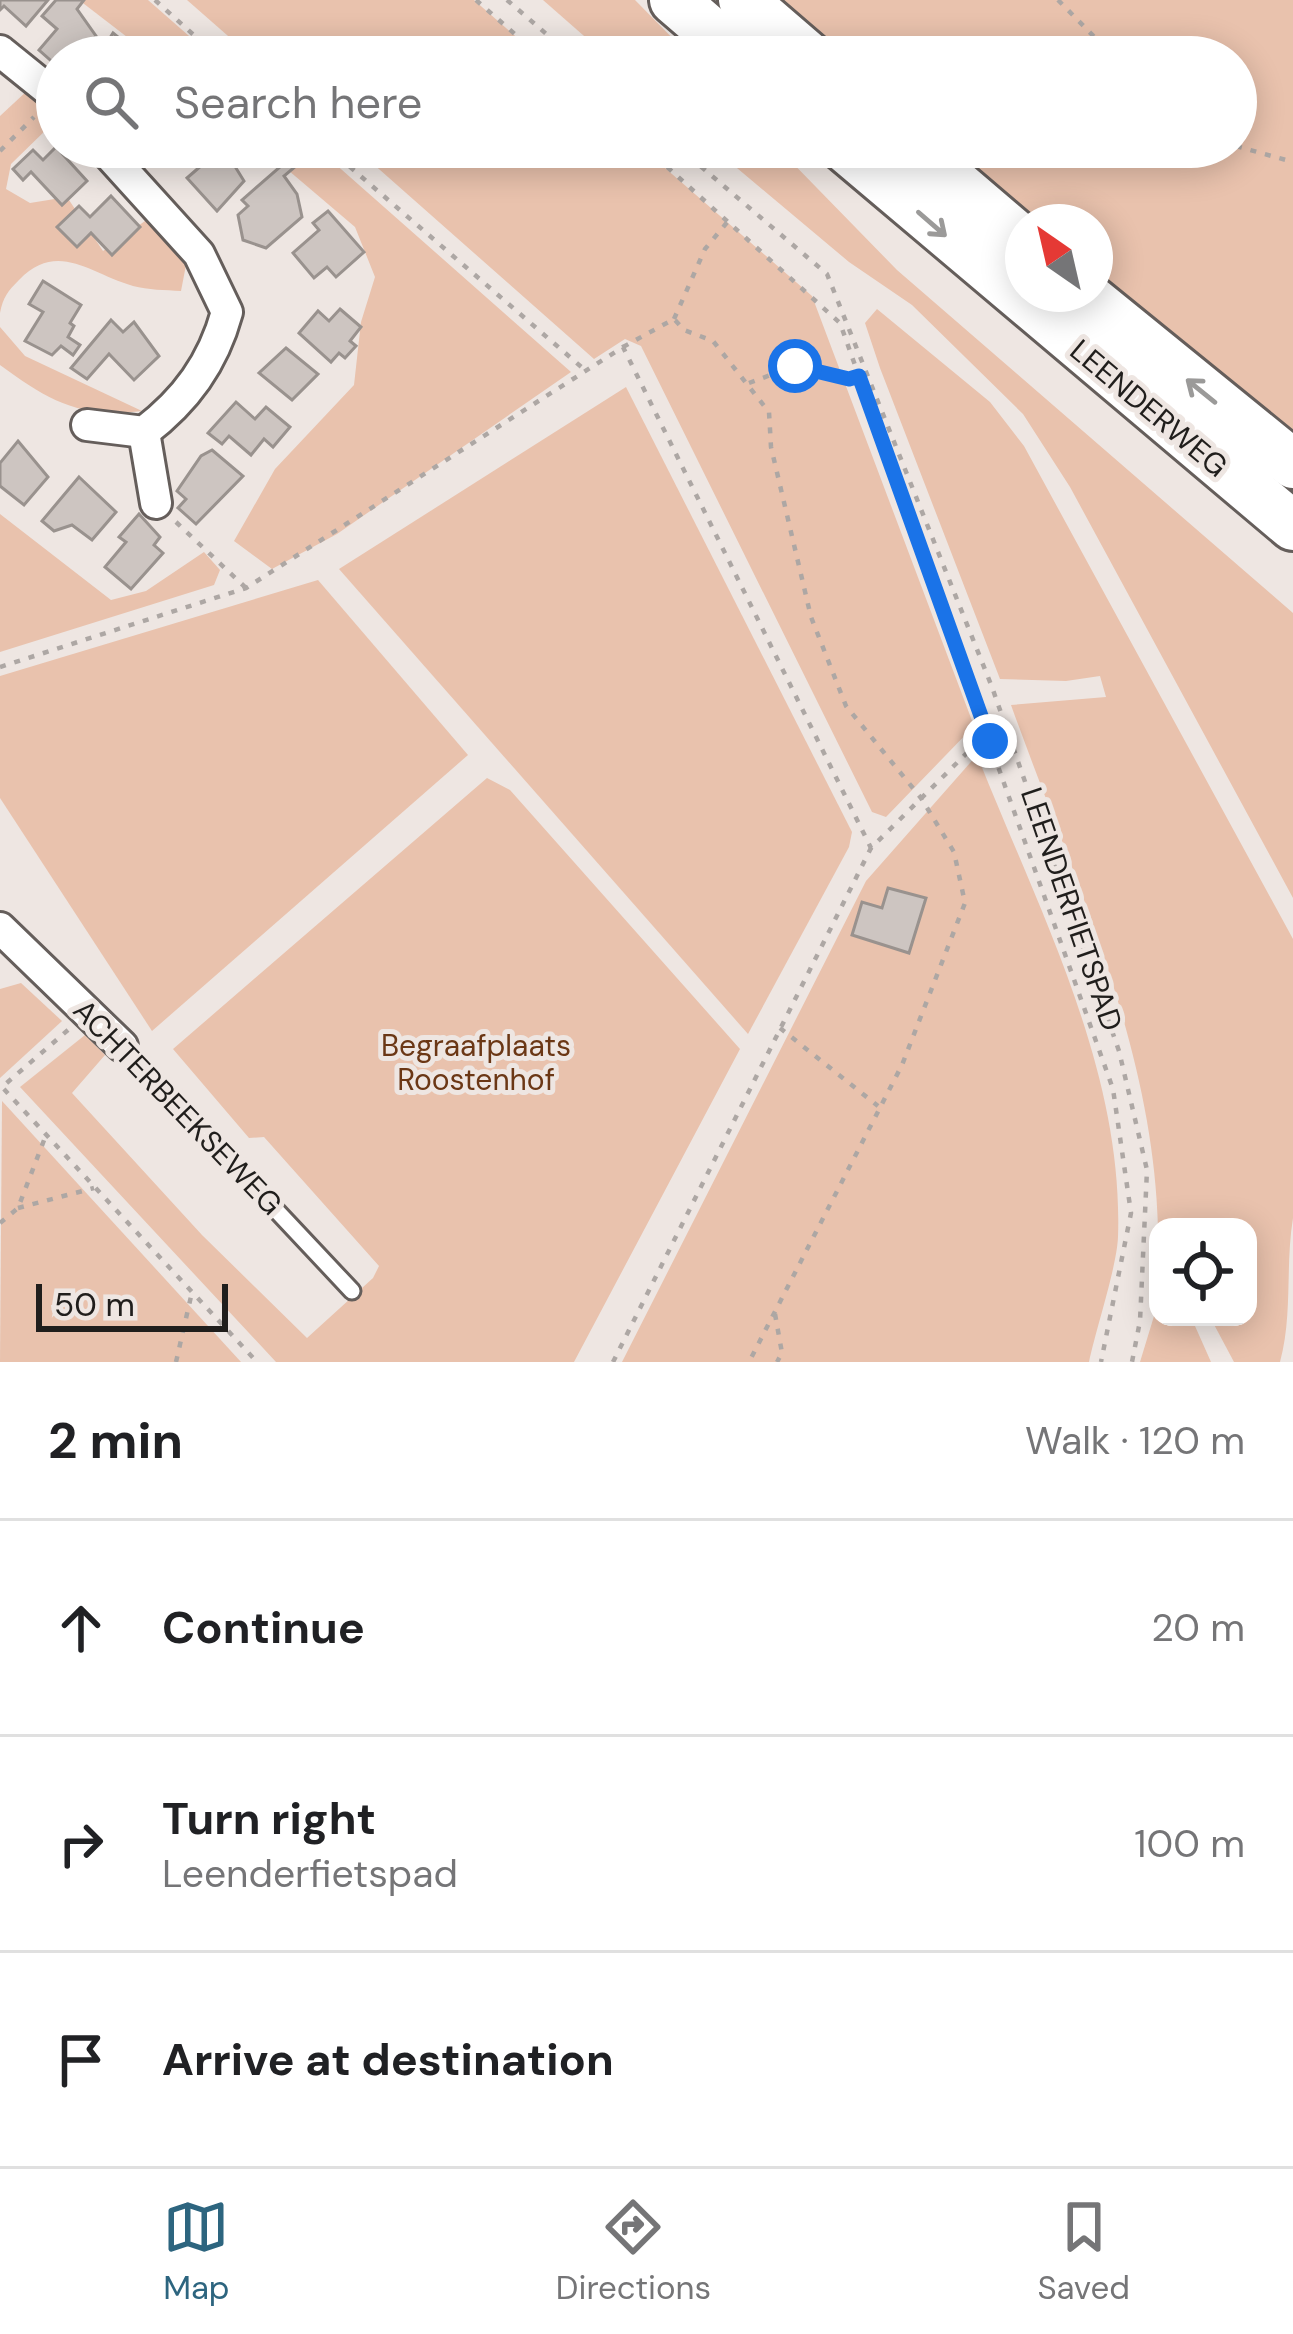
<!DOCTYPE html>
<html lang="en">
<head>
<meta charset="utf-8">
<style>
	body { margin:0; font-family:"DM Sans",sans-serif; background:#f6f6f6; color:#202124 }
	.controls { position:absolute; right:36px; bottom:36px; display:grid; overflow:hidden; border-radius:24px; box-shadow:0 6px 30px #0003 }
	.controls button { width:108px; height:108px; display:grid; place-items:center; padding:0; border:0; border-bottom:3px solid #e0e0e0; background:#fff; color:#202124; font:60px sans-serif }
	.compass { position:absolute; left:1005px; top:204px; width:108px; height:108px; border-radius:50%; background:#fff; box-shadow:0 6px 30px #0003; rotate:326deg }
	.scale { position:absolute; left:36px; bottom:30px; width:192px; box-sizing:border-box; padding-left:12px; border:6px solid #201e1c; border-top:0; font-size:33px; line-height:42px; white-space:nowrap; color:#201e1c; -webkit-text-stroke:9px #eee6e2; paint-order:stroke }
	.stop { position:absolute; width:36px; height:36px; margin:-27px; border:9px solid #1a73e8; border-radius:50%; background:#fff }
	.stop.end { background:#1a73e8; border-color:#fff; box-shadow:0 3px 12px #0008 }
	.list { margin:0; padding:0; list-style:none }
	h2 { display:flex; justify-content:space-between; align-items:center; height:156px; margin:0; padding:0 48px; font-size:51px }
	h2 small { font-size:39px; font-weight:400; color:#757577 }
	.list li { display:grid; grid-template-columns:78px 1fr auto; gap:36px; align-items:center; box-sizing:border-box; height:216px; padding:0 48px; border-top:3px solid #e0e0e0 }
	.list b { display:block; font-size:45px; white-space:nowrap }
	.list p { margin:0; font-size:39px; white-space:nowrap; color:#757577 }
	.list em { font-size:39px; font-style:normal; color:#757577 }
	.icon { flex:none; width:66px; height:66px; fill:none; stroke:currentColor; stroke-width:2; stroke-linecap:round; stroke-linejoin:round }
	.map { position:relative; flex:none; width:1293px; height:1362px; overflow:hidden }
	.search { position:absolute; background:#fff; box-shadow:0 6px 30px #0003; left:36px; right:36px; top:36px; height:132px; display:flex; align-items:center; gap:30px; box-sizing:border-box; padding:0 42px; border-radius:66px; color:#757577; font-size:45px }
	.sheet { height:804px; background:#fff }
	nav { display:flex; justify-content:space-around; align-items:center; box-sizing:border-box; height:168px; border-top:3px solid #e0e0e0; background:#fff; font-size:33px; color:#757577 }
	nav a { display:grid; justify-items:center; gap:6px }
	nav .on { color:#2d657f }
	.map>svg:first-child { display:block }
</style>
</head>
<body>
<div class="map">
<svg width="1293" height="1362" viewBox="0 0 1293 1362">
	<rect width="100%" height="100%" fill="#eee6e2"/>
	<!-- green -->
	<g fill="#e9c2ad">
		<path d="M79,0H148L213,57H153Z"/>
		<path d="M187,0H474L539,57H252Z"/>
		<path d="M543,0H635L691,57H608Z"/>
		<path d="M774,0H1293V430L1095,274V222H1031L946,147H1236V57H839Z"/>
		<path d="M28,90L51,125L11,164L6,189L30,203L67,197L103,251L152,216L187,260L181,291C165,290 148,290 133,286C90,274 58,240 19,280C8,291 3,297 0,313V116Z"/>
		<path d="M253,147H316L571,372L337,534L272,569L234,541L275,469L354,385L361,322L375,277L355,227L275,159Z"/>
		<path d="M354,147H641L812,296L974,726L886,817L872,812L641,346L625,339L594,359Z"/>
		<path d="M712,147H777L897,270L1293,613V898L1070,487L1023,414L912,305L849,262Z"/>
		<path d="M877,309L990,402L1024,446L1293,939V1218C1285,1267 1293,1314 1280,1362H1234L1210,1317H1248V1227H1158C1153,1045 1072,875 1011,705L1106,697L1100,676L1066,681L1000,679L880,368L865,323Z"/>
		<path d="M0,327L25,356L142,411C78,418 49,401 0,365Z"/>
		<path d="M626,387L852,832L849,847L748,1034L339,569Z"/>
		<path d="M0,514L111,600L146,591L204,552L220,570L214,585L0,652Z"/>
		<path d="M318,580L468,755L152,1031L0,798V676Z"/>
		<path d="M977,755C1037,907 1124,1069 1118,1237C1117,1266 1096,1329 1089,1362H622L866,881Z"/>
		<path d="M487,778L510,790L740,1049L574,1362H276L20,1087L85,1035L105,1055L72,1093L202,1235L307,1338L373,1278L379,1266L264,1137L249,1138L173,1049Z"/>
		<path d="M21,983L62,1021L0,1078V989Z"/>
		<path d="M2,1101L241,1362H0Z"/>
		<path d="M1158,1303V1317H1191L1211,1362H1140Z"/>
	</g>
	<!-- building -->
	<g fill="#cdc5c1" stroke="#99928e" stroke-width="3">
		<path d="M0,0H48L26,26L4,6L0,10Z"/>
		<path d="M56,0H84L77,9L96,36L78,57H57V66L39,50L57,29L42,16Z"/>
		<path d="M113,33L124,42L121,51L116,57H98Z"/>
		<path d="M56,147L87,181L62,205L31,172L23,180L13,169L33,150L43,160Z"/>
		<path d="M223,147L244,181L217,211L187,178L202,165L193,155L202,147Z"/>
		<path d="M289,159L296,166L284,176L297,194L302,217L266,248L243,240L238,215L248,206L242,200Z"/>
		<path d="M111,196L140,227L112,255L91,233L77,247L57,227L79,206L90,217Z"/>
		<path d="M328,211L364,252L336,277L327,267L314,278L293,253L319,230L313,223Z"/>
		<path d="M43,281L81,305L70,323L74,326L68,337L80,345L73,355L61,346L52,355L25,341L43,312L29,304Z"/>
		<path d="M340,309L361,327L350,341L356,346L345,358L339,353L331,362L299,333L318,311L329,321Z"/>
		<path d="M111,320L123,332L134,322L159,356L134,380L109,354L87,379L71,368Z"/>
		<path d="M286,348L318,374L292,400L259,373Z"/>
		<path d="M236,402L255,419L266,407L290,427L273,447L264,439L251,455L229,436L222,444L208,433Z"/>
		<path d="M18,441L48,477L24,505L0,486V463Z"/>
		<path d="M212,450L243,476L196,524L178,508L186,499L177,491L201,456Z"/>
		<path d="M79,477L116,512L92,540L72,525L54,531L42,521Z"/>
		<path d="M139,514L160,537L154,545L163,553L131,589L105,567L126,542L119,537Z"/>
		<path d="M888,888L926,898L909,953L852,935L862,902L882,908Z"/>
	</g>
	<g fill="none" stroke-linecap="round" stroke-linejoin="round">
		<!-- service casing -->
		<g stroke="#655e5b" stroke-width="21">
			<path id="service" d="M122,1046L352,1291"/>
		</g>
		<!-- minor casing -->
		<g stroke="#655e5b" stroke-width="36">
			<g id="minor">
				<path d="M0,51L57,97"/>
				<path d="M87,425L144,432C186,400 213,363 227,312L199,254L102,147"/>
				<path d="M144,432L156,503"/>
				<path d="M0,928L122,1046"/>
			</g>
		</g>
		<!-- primary casing -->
		<g stroke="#655e5b" stroke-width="54">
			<g id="primary">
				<path d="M674,0L740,57"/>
				<path d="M743,0L809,57"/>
				<path d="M844,147L1293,526"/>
				<path d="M913,147L1023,241"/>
				<path d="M1084,294L1293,464"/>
			</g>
		</g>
		<!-- path -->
		<g stroke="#ada7a4" stroke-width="4.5" stroke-dasharray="6 9" stroke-linecap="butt">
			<path d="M155,0L218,57"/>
			<path d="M476,0L541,57"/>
			<path d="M507,0L573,57"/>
			<path d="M1058,0L1114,57"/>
			<path d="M1236,146L1293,162"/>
			<path d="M327,147L586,371"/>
			<path d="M645,147L840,323L1113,1089L1131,1213L1101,1362"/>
			<path d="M678,147L827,274L992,687L1119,1051L1147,1170L1140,1321L1132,1362"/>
			<path d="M0,151L34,117"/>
			<path d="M674,319L705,249L729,220"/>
			<path d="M623,347L674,319L684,330L713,341L769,412L771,447L811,617L846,706L921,798L954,852L965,903L902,1065L749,1362"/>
			<path d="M749,383L795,366L858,376"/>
			<path d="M176,522L246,588"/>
			<path d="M0,667L246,588L623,347L871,848L975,745L990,741"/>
			<path d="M780,1028L878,1106"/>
			<path d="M68,1030L2,1087L257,1362"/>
			<path d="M18,1208L94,1188"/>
			<path d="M0,1223L18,1208L46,1135"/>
			<path d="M775,1314L782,1353L777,1362"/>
			<path d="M176,1362L192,1292"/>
			<path d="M613,1362L871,848"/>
		</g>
		<!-- service -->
		<use href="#service" stroke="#fff" stroke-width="15"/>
		<!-- minor -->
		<use href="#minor" stroke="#fff" stroke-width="30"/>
		<!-- primary -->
		<use href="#primary" stroke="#fff" stroke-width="48"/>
	</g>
	<!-- one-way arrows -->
	<defs><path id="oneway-shaft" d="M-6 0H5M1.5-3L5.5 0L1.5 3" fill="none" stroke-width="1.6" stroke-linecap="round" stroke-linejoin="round" transform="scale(3)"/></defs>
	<g stroke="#9b9a99">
		<use href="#oneway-shaft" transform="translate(932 224) rotate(41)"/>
		<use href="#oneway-shaft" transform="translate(1201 391) rotate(-141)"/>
	</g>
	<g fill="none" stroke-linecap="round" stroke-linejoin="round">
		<!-- route -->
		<path stroke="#1a73e8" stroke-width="15" d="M795,366L849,379L859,376L990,741"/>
	</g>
	<g text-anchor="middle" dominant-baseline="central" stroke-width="10" stroke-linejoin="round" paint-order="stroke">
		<!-- street labels -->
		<g font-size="30" fill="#201e1c" stroke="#eee6e2">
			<text transform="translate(1149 408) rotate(40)">LEENDERWEG</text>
			<text transform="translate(1072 909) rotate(71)">LEENDERFIETSPAD</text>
			<text transform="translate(178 1107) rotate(46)">ACHTERBEEKSEWEG</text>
		</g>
		<!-- park labels -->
		<g font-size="30" fill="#6b3715" stroke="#eee6e2">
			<text x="476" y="1045">Begraafplaats<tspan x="476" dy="34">Roostenhof</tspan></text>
		</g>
	</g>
</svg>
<div class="controls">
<button><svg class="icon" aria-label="locate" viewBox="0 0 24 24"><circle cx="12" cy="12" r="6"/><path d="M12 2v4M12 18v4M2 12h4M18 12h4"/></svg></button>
</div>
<svg class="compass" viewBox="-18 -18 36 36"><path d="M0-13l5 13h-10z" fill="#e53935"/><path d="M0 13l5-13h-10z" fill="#757577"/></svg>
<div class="scale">50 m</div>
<div class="stop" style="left:795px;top:366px"></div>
<div class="stop end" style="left:990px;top:741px"></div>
<div class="search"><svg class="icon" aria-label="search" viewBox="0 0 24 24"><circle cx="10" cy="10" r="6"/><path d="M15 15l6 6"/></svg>Search here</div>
</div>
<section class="sheet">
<h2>2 min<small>Walk · 120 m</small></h2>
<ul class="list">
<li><svg class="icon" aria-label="ahead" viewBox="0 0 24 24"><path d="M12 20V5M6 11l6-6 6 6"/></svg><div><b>Continue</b></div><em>20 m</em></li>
<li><svg class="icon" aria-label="right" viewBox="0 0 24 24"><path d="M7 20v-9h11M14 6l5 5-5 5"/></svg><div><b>Turn right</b><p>Leenderfietspad</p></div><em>100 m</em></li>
<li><svg class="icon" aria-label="arrive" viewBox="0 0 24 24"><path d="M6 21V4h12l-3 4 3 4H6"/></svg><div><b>Arrive at destination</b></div></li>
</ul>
</section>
<nav>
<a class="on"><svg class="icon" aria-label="map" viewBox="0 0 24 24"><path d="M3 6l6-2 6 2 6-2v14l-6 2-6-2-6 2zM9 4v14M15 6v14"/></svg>Map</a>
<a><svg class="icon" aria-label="directions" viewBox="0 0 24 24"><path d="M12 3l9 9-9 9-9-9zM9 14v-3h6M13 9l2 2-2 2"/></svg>Directions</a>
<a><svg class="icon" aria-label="saved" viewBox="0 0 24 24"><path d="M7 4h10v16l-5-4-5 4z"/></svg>Saved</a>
</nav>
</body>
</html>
